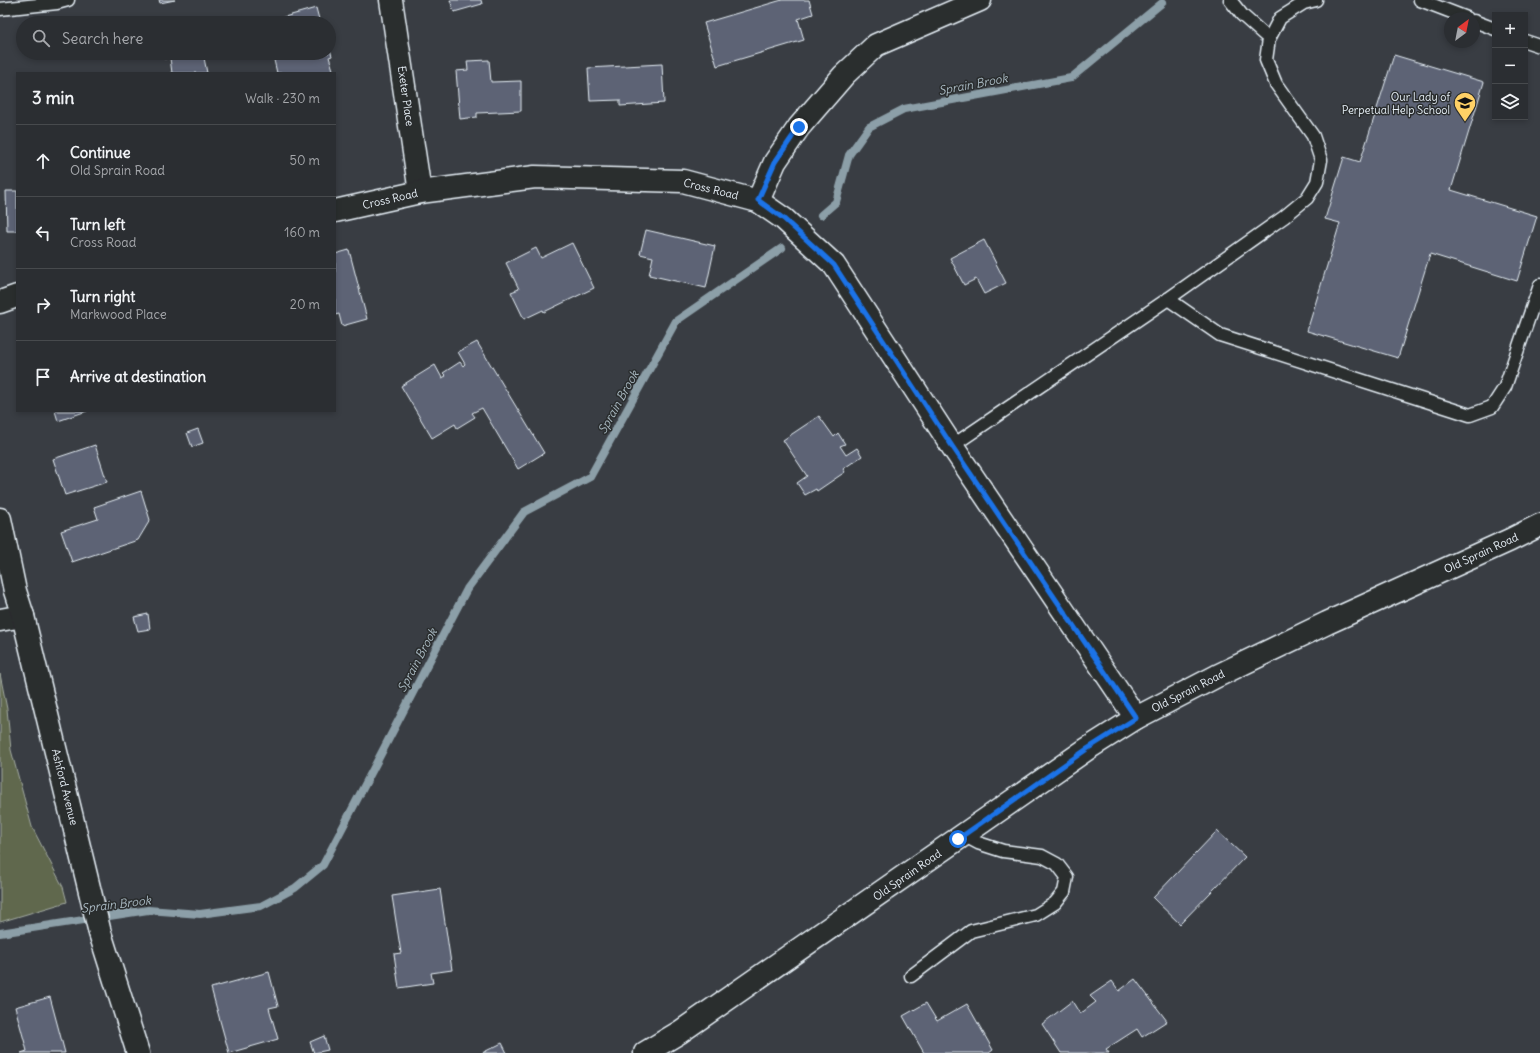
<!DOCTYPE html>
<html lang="en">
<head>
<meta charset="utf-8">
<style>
	body { margin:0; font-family:Delius,sans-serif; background:#373a3e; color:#f1f3f6 }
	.controls { position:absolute; right:12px; top:12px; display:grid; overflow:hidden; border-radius:0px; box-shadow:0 2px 6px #0003 }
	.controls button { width:36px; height:36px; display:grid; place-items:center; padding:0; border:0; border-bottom:1px solid #474a4d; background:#2b2e32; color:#f1f3f6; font:20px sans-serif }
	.compass { position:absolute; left:1444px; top:12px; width:36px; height:36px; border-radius:50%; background:#2b2e32; box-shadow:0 2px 6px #0003; rotate:32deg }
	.stop { position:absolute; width:12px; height:12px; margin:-9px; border:3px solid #1a73e8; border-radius:50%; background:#fff }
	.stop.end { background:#1a73e8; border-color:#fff; box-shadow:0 1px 4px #0008 }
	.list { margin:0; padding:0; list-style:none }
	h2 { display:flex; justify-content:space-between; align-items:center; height:52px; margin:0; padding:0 16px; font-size:17px }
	h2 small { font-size:13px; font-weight:400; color:#a6a8ac }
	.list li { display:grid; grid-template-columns:26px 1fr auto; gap:12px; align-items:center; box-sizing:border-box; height:72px; padding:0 16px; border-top:1px solid #474a4d }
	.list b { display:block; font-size:15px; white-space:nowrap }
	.list p { margin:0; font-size:13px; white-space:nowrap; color:#a6a8ac }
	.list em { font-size:13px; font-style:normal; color:#a6a8ac }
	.icon { flex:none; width:22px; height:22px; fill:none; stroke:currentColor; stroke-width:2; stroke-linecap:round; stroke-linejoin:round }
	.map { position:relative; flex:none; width:1540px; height:1053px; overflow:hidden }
	.search { position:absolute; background:#2b2e32; box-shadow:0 2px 6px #0003; left:16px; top:16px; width:320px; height:44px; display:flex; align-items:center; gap:10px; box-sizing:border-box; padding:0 14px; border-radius:22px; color:#a6a8ac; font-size:15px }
	.panel { position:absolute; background:#2b2e32; box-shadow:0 2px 6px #0003; left:16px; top:72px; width:320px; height:340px; border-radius:0px }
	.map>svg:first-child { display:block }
</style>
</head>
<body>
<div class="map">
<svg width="1540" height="1053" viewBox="0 0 1540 1053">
	<rect width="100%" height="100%" fill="#393d43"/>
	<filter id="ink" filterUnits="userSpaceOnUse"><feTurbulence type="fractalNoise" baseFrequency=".025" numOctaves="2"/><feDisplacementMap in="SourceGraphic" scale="8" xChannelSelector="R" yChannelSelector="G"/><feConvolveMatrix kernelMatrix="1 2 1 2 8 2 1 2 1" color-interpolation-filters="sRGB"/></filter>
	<g filter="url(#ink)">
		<!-- green -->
		<path fill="#61684e" stroke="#a4aca3" d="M0,674L7,709L11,750L32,827L63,887L67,902L0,922Z"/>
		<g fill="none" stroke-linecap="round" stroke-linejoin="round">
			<!-- stream -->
			<g stroke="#8c9fa8" stroke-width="8">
				<path d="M821,215L836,202L849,155L869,127L904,109L1071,78L1162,3"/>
				<path d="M0,933L148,910L200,914L261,906L295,888L323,865L467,589L524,512L590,477L676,321L782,248"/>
			</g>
		</g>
		<!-- building -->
		<g fill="#5d6375" stroke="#e8f1f8">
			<path d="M159,0H175L160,3Z"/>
			<path d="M450,0H481L482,4L454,12Z"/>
			<path d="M782,0H809L813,14L798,19L804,40L717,66L704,23Z"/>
			<path d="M316,8L320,23H278L277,19Z"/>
			<path d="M197,17L198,23H163Z"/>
			<path d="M329,46L332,56L329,57L334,73H277L274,60L287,57L286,53H329Z"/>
			<path d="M163,53H203L207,73H172L170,58L164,59Z"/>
			<path d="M1394,55L1484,82L1451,190L1537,216L1517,281L1430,254L1398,358L1307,331L1340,223L1325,219L1344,157L1360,162Z"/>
			<path d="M489,60L491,82L521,81V111L477,113V117L460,119L456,71L468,70L467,61Z"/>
			<path d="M662,64L664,103L620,106V100L590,101L588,68Z"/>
			<path d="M6,191H17V231H7Z"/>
			<path d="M646,230L715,246L706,288L649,275L653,257L640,254Z"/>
			<path d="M984,240L1006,283L984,294L976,279L964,285L950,258Z"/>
			<path d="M572,243L594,288L544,312L543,310L524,319L511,292L519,289L506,263L536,248L541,258Z"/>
			<path d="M349,250L367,319L342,326L339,314L335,315V254Z"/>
			<path d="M477,342L544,453L518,469L482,408L472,413L475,417L457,428L455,424L432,438L401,386L435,365L442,378L446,376L443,373L460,362L463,366L465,364L458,352Z"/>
			<path d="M55,411H87L58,421Z"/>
			<path d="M819,416L834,437L838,433L845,444L840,446L846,455L857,448L862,456L843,469L845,472L817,491L816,489L805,495L797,483L807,476L783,440Z"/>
			<path d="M198,429L203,443L192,447L187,433Z"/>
			<path d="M95,445L107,482L65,495L53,459Z"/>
			<path d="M141,491L150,520L138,540L72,562L61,531L98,519L94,507Z"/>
			<path d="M148,614L150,629L138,631L134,617Z"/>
			<path d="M1217,831L1245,857L1180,924L1153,898Z"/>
			<path d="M440,889L452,970L431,973L433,983L399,988L394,954L401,953L392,896Z"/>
			<path d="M269,972L278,1006L269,1008L278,1039L229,1053L211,988Z"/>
			<path d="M1135,979L1167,1021L1142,1037L1137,1029L1106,1049L1109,1053H1061L1042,1024L1072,1001L1080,1014L1096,1002L1090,996L1112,981L1119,991Z"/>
			<path d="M50,997L65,1053H21L27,1051L15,1007Z"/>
			<path d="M926,1003L937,1021L967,1004L993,1050L989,1053H924L903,1016Z"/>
			<path d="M324,1036L328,1050L314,1053L310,1042Z"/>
			<path d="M502,1043L507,1053H482Z"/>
		</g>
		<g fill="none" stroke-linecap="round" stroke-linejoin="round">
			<!-- lane casing -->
			<g stroke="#e8f1f8" stroke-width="15">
				<g id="lane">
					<path d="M1230,0L1242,15L1269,39"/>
					<path d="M1420,0L1467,18"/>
					<path d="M0,9L57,3L68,0"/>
					<path d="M1474,21L1495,29"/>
					<path d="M1525,41L1540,46"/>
					<path d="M1168,299L1220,335L1470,415L1492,407L1505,387L1540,285"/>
					<path d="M952,446L1168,299L1284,217L1307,198L1317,182L1321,160L1313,136L1276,84L1266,60L1269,39L1280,18L1304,3L1316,0"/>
					<path d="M911,976L971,931L1036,915L1055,903L1064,892L1067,877L1057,864L1042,856L1003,851L978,843L963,835"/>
				</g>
			</g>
			<!-- street casing -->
			<g stroke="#e8f1f8" stroke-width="25">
				<g id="street">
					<path d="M391,0L420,192"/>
					<path d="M758,201L775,162L799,127L844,75L876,45L980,0"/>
					<path d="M335,211L420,192L535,177L683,181L758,201L784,219L834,265L952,446L1136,718"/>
					<path d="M0,302L17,296"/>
					<path d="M0,620L23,616"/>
				</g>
			</g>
			<!-- secondary casing -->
			<g stroke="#e8f1f8" stroke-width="25">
				<g id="secondary">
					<path d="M0,519L15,591L23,616L100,933L138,1053"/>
					<path d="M645,1053L680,1032L1087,749L1136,718L1217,676L1327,623L1510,540L1540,525"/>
				</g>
			</g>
			<!-- lane -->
			<use href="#lane" stroke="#2a2d2e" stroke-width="12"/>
			<!-- street -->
			<use href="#street" stroke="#2a2d2e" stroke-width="22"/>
			<!-- secondary -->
			<use href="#secondary" stroke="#2a2d2e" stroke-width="22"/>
		</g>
	</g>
	<g fill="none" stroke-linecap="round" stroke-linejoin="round" filter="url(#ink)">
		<!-- route -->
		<path stroke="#1a73e8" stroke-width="5" d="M799,127L775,162L758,200L784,219L834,265L952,446L1136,718L1087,749L958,839"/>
	</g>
	<!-- icons -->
	<defs>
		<g id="school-pin" transform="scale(1.15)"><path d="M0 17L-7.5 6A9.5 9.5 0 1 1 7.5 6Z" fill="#ffd166" stroke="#2a2d2e"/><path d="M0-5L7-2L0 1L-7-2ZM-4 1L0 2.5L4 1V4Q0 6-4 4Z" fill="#111"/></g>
	</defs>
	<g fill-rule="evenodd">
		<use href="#school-pin" x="1465" y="103"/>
	</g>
	<g text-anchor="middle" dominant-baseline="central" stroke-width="3" stroke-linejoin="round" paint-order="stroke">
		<!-- street labels -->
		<g font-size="11" fill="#e8f1f8" stroke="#2a2d2e">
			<text transform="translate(406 96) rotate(82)">Exeter Place</text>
			<text transform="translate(711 189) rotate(14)">Cross Road</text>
			<text transform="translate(390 199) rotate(-13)">Cross Road</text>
			<text transform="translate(1481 553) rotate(-25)">Old Sprain Road</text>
			<text transform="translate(1188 691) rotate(-27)">Old Sprain Road</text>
			<text transform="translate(65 787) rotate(76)">Ashford Avenue</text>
			<text transform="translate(907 875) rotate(-35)">Old Sprain Road</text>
		</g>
		<!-- poi labels -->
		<g font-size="11" fill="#e8f1f8" stroke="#2a2d2e" text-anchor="end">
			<text x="1450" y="97">Our Lady of<tspan x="1450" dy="13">Perpetual Help School</tspan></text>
		</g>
		<!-- water labels -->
		<g font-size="12" font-style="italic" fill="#aabac3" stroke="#2a2d2e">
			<text transform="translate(973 84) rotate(-11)">Sprain Brook</text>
			<text transform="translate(618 402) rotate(-61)">Sprain Brook</text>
			<text transform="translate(417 660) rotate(-62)">Sprain Brook</text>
			<text transform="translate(116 904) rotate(-7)">Sprain Brook</text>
		</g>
	</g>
</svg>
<div class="controls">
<button>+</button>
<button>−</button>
<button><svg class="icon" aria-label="layers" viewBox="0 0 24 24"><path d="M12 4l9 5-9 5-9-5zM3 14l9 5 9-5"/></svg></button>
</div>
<svg class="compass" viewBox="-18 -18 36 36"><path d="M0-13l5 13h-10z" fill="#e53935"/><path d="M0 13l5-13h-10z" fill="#a6a8ac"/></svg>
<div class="stop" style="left:958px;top:839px"></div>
<div class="stop end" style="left:799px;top:127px"></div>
<div class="search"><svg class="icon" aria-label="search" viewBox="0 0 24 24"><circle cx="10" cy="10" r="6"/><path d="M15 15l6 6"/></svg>Search here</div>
<section class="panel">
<h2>3 min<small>Walk · 230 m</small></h2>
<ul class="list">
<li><svg class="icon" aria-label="ahead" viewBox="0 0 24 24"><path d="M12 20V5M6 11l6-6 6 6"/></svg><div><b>Continue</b><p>Old Sprain Road</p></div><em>50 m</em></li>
<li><svg class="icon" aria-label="left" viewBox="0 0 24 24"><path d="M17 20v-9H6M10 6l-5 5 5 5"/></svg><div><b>Turn left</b><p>Cross Road</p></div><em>160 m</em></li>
<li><svg class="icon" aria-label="right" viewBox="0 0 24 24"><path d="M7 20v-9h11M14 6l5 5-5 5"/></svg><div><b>Turn right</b><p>Markwood Place</p></div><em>20 m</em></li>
<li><svg class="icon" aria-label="arrive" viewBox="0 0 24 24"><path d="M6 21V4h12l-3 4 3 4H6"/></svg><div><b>Arrive at destination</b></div></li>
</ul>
</section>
</div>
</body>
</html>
